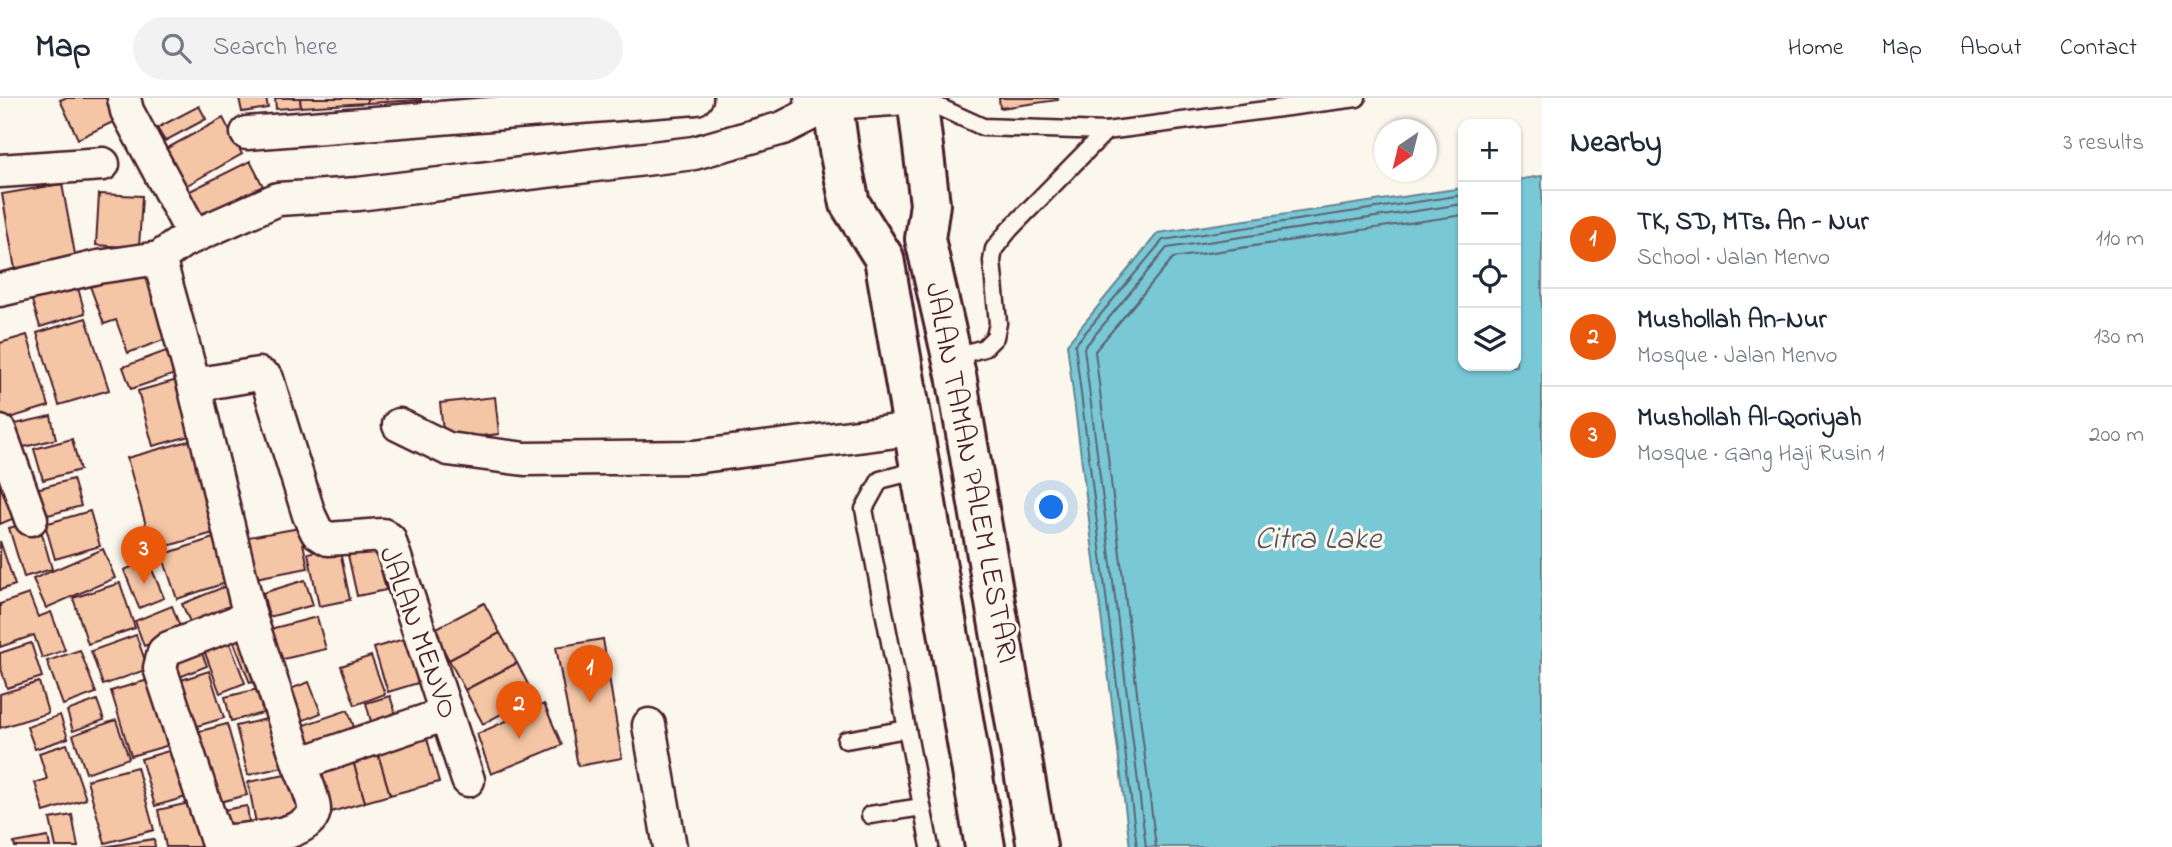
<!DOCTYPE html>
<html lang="en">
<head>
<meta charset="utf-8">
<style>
	body { margin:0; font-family:"Indie Flower",sans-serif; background:#f2f2f3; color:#1f2937 }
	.controls { position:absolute; right:21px; top:21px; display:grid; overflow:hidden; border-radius:14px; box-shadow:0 2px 5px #0004 }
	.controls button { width:63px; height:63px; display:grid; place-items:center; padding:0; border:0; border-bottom:2px solid #e0e1e3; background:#fff; color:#1f2937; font:35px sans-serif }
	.compass { position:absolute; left:1374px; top:21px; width:63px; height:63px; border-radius:50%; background:#fff; box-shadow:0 2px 5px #0004; rotate:215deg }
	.you { position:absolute; left:1052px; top:410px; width:24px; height:24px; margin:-18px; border:5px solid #fff; border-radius:50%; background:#1a73e8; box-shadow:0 0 0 10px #1a73e833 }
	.badge { display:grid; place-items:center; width:46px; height:46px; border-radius:50%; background:#ea580c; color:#fff; font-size:23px; font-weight:700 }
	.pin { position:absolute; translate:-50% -58px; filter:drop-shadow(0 2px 4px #0008) }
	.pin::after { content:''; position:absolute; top:37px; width:24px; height:21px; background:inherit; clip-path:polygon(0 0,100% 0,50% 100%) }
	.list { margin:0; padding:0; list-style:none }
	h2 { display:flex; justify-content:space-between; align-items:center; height:91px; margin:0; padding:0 28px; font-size:30px }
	h2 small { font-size:23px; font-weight:400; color:#747a83 }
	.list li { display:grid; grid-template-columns:46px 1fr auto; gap:21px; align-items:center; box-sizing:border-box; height:98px; padding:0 28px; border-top:2px solid #e0e1e3 }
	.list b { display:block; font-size:26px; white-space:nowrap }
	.list p { margin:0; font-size:23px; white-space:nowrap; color:#747a83 }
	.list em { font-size:23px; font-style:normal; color:#747a83 }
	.icon { flex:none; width:38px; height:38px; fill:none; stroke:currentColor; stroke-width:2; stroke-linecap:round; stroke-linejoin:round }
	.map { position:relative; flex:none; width:1542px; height:749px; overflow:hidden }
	header { display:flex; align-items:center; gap:42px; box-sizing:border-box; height:98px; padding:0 35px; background:#fff; border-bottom:2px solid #e0e1e3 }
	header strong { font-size:33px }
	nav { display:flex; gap:38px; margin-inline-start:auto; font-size:24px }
	.search { width:490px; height:63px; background:#f2f2f3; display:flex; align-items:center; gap:18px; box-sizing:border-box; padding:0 24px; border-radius:38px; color:#747a83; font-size:26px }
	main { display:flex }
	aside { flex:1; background:#fff }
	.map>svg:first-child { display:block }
</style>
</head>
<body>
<header>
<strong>Map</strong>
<div class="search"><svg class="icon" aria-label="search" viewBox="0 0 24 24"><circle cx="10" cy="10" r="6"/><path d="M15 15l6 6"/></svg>Search here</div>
<nav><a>Home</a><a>Map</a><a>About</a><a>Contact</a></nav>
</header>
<main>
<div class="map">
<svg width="1542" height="749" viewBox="0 0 1542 749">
	<rect width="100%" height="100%" fill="#fbf7ec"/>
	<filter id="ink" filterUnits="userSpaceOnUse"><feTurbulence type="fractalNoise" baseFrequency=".0143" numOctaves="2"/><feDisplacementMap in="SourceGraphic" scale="14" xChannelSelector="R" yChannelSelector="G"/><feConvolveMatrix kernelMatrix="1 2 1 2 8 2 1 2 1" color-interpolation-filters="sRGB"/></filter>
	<g filter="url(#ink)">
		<!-- water -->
		<path fill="#79c8d6" stroke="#668492" stroke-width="2" d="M1542,78V749H1130L1067,246L1158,135L1463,90V268H1516V82Z"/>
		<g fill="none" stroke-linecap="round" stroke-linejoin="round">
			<!-- shore -->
			<g stroke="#5d636f" stroke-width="2">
				<path d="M1137,749L1075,247L1163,142L1463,97"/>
				<path d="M1146,749L1084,250L1167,150L1463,106"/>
				<path d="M1156,749L1095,253L1173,160L1463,117"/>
			</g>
		</g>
		<!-- building -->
		<g fill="#f5c6a5" stroke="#4a1f2b" stroke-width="2">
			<path d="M65,0H107L117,22L78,41L60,2Z"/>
			<path d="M239,0H266L268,10L242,14Z"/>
			<path d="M275,0H300L301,9L276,11Z"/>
			<path d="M300,0H367V5L301,9Z"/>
			<path d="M367,0H421V2L367,5Z"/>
			<path d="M999,0H1058V2L1000,10Z"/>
			<path d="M199,8L206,21L165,43L157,30Z"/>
			<path d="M223,20L242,56L182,90L162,53Z"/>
			<path d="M250,63L263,88L197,121L184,96Z"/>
			<path d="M62,86L77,167L16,177L2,96Z"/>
			<path d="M99,96L142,98L139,150L96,147Z"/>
			<path d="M142,167L169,240L128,255L116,222L104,226L90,188Z"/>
			<path d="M76,183L85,215L40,229L30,196Z"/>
			<path d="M86,220L109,292L59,307L37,235Z"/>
			<path d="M27,237L49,308L3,322L0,314V245Z"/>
			<path d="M166,253L175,276L131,291L123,269Z"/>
			<path d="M181,281L197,336L153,348L138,293Z"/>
			<path d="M495,299L499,336L444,342L440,305Z"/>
			<path d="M51,318L56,341L8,353L2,329Z"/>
			<path d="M72,341L80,372L43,382L34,351Z"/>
			<path d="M192,342L217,434L153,452L127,360Z"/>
			<path d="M0,353L24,416L0,426Z"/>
			<path d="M73,381L81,408L41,419L33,392Z"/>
			<path d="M90,413L100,448L55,461L45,426Z"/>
			<path d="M38,422L52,471L24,479L9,430Z"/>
			<path d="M300,430L308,470L250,481L243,440Z"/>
			<path d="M216,439L231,483L177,501L162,457Z"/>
			<path d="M0,443L15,487L0,492Z"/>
			<path d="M339,449L350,502L319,508L308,455Z"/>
			<path d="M376,450L386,492L357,498L348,457Z"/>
			<path d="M103,451L115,480L46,510L33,481Z"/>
			<path d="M148,462L164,500L139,510L124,472Z"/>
			<path d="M305,482L313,507L269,519L263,495Z"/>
			<path d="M120,485L135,530L88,546L73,500Z"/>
			<path d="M231,486L242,514L194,533L182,506Z"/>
			<path d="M29,496L38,519L51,514L65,552L42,560L34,537L0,549V506Z"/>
			<path d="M484,505L500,535L449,562L433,532Z"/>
			<path d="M172,508L182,534L144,548L135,523Z"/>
			<path d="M317,519L326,551L279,562L270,531Z"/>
			<path d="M249,530L268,578L250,585L231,537Z"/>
			<path d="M500,535L517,565L465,592L449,562Z"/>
			<path d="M136,537L148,571L103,587L91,553Z"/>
			<path d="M407,540L421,584L388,594L374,550Z"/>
			<path d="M603,541L622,660L578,668L556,549Z"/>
			<path d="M229,543L245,585L220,595L204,552Z"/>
			<path d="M31,545L42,579L7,590L0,567V555Z"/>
			<path d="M200,550L207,568L172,582L165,564Z"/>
			<path d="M80,552L96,595L63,607L47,563Z"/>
			<path d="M371,558L385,596L355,607L341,568Z"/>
			<path d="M517,565L534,598L483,626L465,592Z"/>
			<path d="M209,573L224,620L187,631L172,585Z"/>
			<path d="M155,580L176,645L131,658L111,593Z"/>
			<path d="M39,584L48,615L0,630V596Z"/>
			<path d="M309,584L321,615L294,626L282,594Z"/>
			<path d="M258,591L263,615L231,623L225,599Z"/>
			<path d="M390,598L398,623L373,631L366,605Z"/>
			<path d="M97,602L104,622L73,633L67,613Z"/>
			<path d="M544,606L562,647L491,676L477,636Z"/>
			<path d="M348,612L358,641L302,660L292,631Z"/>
			<path d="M60,617L68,640L35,651L27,629Z"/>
			<path d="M279,618L292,667L248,677L236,628Z"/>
			<path d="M116,622L129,660L86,675L73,637Z"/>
			<path d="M227,626L247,697L208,707L189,636Z"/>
			<path d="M425,633L439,684L390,697L375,646Z"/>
			<path d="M67,646L86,701L44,714L35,685L47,681L39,655Z"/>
			<path d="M375,646L390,697L365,704L350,653Z"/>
			<path d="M179,650L193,697L155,708L141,661Z"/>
			<path d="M350,653L365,704L328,715L313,663Z"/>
			<path d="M137,669L154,732L105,745L87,682Z"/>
			<path d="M291,676L298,717L256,725L248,684Z"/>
			<path d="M198,703L208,747L197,749H166L158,712Z"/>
			<path d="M247,708L251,739L221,743L217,713Z"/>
			<path d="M72,717L78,749H56L50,721Z"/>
			<path d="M48,739L50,749H15L14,745Z"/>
			<path d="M154,741L155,749H103Z"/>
		</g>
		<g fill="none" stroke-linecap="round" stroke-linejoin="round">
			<!-- lane casing -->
			<g stroke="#4a1f2b" stroke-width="21">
				<g id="lane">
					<path d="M919,0L983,29L1106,33L1357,0"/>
					<path d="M953,259L984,250L995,239L998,225L992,163L994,151L1009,132L1106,33"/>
					<path d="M919,372L880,382L864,411L930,749"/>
					<path d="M846,642L907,631"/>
					<path d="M870,717L922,709"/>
				</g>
			</g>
			<!-- street casing -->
			<g stroke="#4a1f2b" stroke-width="37">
				<g id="street">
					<path d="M124,0L127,13L194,138"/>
					<path d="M811,1L832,5L907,0"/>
					<path d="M247,35L696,0"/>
					<path d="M0,73L103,66"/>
					<path d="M159,160L194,287L259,276L267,281L309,417L317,434L328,441L383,437L389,441L468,682"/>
					<path d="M0,192L98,169L159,160L183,143L278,101L358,96L694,55L783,30L832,5"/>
					<path d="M194,287L250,519L169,550L164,554L160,570L219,749"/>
					<path d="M399,327L448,351L525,361L694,359L912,331"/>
					<path d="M0,334L31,421"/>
					<path d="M250,519L299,666L446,616"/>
					<path d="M649,627L670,749"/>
					<path d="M218,744C239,742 309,740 314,713C315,703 303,676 299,666"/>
				</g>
			</g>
			<!-- secondary casing -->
			<g stroke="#4a1f2b" stroke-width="44">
				<g id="secondary">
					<path d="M832,0L839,52L850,106L884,160L985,749"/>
					<path d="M917,0L930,106L925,141L956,277L1037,749"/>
				</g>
			</g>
			<!-- lane -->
			<use href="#lane" stroke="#fbf7ec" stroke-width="16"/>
			<!-- street -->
			<use href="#street" stroke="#fbf7ec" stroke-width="32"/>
			<!-- secondary -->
			<use href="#secondary" stroke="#fbf7ec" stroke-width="38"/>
		</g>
	</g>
	<g text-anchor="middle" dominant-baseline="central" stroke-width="6" stroke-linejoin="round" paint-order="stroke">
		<!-- street labels -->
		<g font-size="30" fill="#4a1f2b" stroke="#fbf7ec">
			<text transform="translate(970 375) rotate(79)">JALAN TAMAN PALEM LESTARI</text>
			<text transform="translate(417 535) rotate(70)">JALAN MENVO</text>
		</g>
		<!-- water labels -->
		<g font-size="32" font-style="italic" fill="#58525e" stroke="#fbf7ec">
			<text x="1318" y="442">Citra Lake</text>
		</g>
	</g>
</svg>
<div class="controls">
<button>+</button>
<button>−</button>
<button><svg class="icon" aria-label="locate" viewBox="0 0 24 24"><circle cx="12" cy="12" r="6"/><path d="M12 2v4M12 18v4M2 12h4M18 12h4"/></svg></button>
<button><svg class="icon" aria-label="layers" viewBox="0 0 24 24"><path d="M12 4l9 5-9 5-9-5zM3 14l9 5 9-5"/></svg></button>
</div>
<svg class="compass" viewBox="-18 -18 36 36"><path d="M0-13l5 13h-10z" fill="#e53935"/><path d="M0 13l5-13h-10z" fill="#747a83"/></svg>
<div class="you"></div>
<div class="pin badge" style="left:590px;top:605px">1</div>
<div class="pin badge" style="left:519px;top:641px">2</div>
<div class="pin badge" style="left:144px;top:486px">3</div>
</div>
<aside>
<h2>Nearby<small>3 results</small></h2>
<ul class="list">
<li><span class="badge">1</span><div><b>TK, SD, MTs. An - Nur</b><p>School · Jalan Menvo</p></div><em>110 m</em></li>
<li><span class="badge">2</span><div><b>Mushollah An-Nur</b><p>Mosque · Jalan Menvo</p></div><em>130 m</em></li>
<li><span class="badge">3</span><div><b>Mushollah Al-Qoriyah</b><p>Mosque · Gang Haji Rusin 1</p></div><em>200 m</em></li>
</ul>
</aside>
</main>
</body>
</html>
